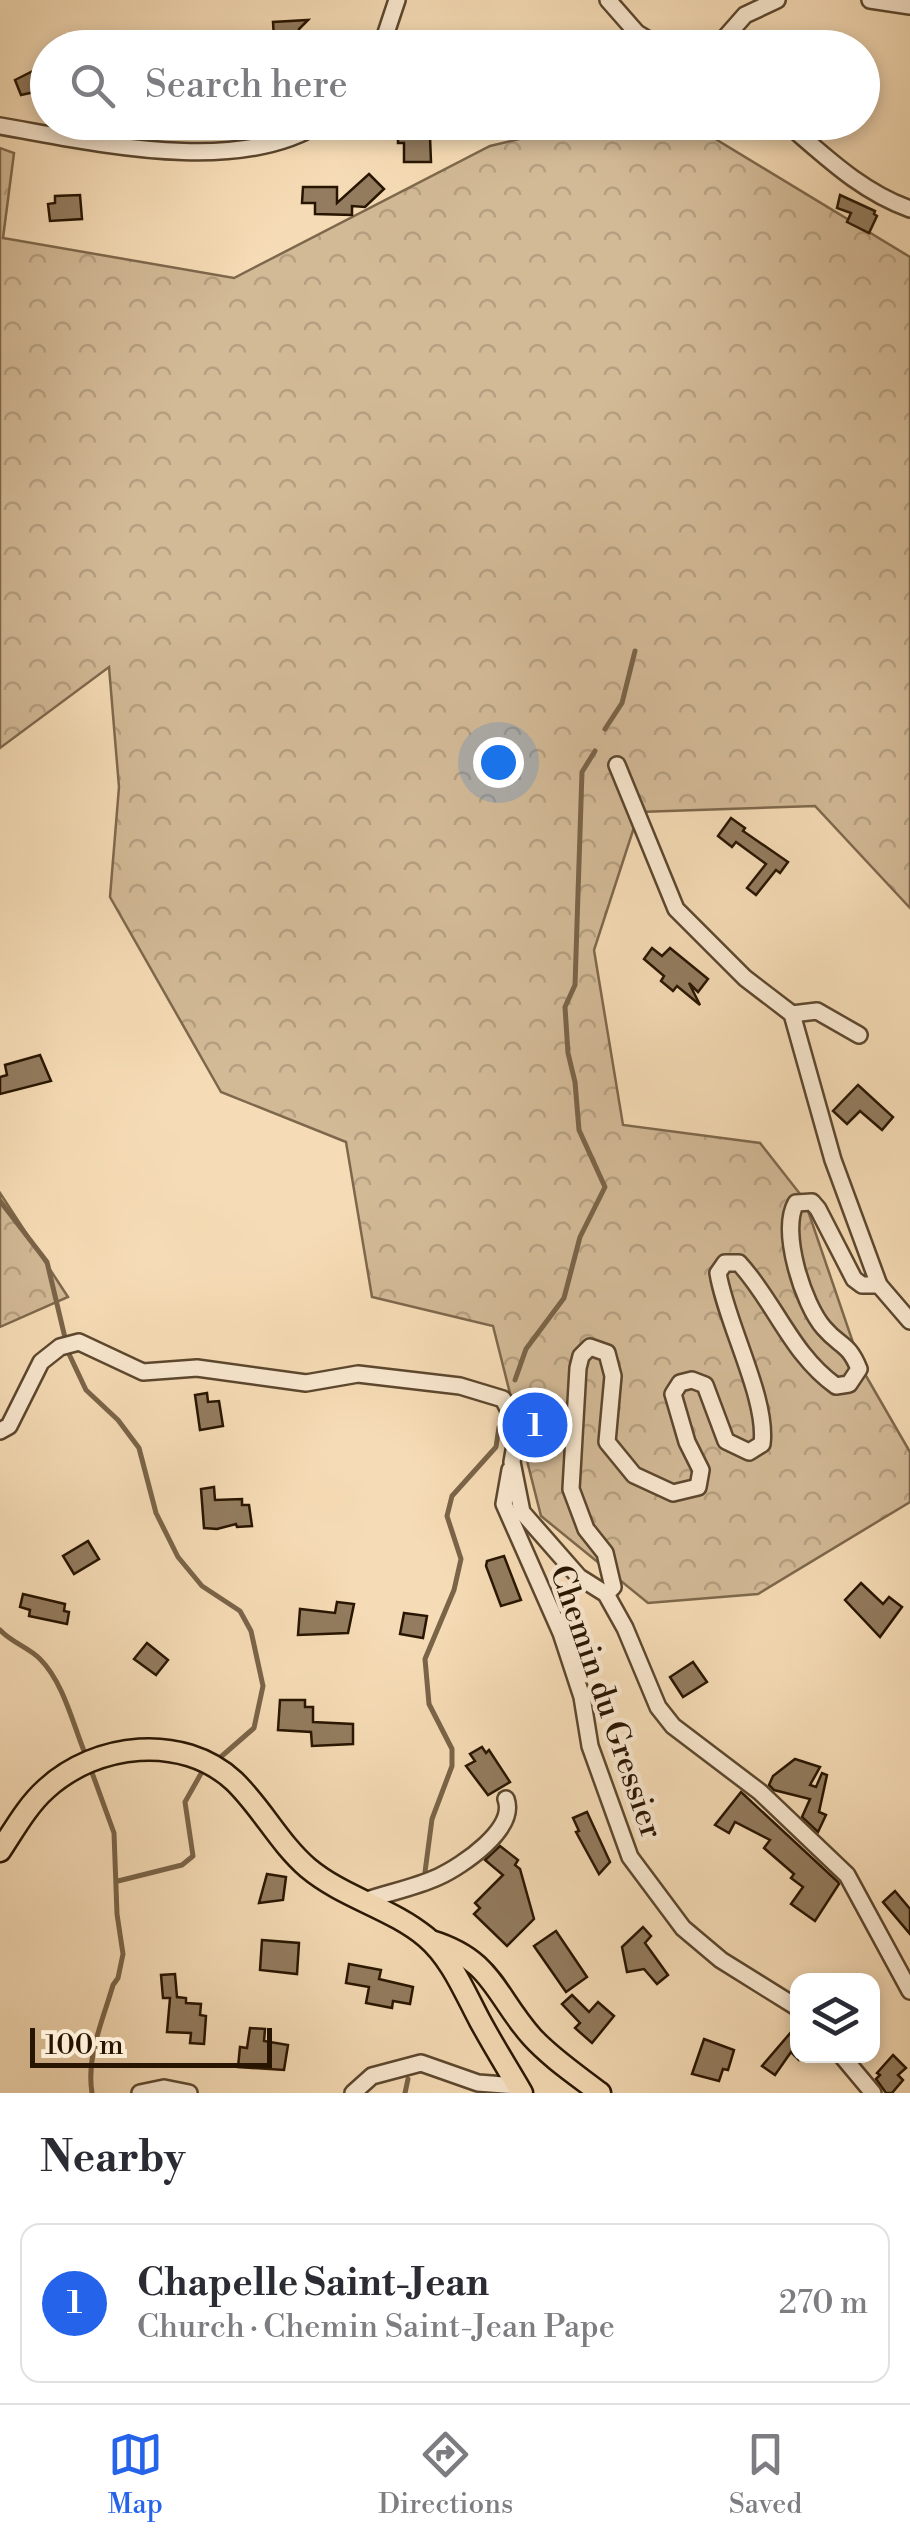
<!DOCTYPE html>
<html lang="en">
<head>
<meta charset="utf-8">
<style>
	body { margin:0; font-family:"Libre Bodoni",serif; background:#f7f7f7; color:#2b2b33 }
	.controls { position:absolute; right:30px; bottom:30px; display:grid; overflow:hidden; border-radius:20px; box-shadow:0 5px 15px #0003 }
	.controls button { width:90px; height:90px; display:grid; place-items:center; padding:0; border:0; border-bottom:2px solid #e1e1e2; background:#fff; color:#2b2b33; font:50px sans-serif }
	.scale { position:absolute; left:30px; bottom:25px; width:242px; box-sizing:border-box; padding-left:10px; border:5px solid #281501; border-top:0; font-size:28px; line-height:35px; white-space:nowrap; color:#281501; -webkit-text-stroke:8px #f9e8d0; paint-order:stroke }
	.you { position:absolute; left:498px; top:762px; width:35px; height:35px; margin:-25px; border:8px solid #fff; border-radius:50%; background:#1a73e8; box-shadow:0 0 0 15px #1a73e833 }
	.badge { display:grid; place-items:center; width:65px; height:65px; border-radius:50%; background:#2563eb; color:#fff; font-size:32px; font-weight:700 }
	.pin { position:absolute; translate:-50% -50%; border:5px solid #fff; box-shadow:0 2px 10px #0006 }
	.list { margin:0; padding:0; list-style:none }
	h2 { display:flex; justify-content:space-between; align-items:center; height:130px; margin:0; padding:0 40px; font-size:42px }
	h2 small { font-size:32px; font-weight:400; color:#7c7c81 }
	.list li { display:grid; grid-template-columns:65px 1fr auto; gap:30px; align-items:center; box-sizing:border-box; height:160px; margin:0 20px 20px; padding:0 20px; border:2px solid #e1e1e2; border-radius:20px }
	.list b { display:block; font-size:38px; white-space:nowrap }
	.list p { margin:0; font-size:32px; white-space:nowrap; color:#7c7c81 }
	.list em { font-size:32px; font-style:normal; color:#7c7c81 }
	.icon { flex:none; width:55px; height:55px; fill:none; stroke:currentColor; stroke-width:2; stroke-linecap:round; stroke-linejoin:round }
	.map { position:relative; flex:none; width:910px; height:2093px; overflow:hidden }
	.search { position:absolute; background:#fff; box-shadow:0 5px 15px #0003; left:30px; right:30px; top:30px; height:110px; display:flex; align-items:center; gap:25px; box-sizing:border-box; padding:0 35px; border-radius:55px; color:#7c7c81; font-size:38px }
	.sheet { height:310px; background:#fff }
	nav { display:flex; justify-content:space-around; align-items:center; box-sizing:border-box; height:140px; border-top:2px solid #e1e1e2; background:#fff; font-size:28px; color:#7c7c81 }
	nav a { display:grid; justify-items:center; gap:5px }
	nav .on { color:#2563eb }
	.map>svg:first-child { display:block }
</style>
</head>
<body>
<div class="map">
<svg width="910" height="2093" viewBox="0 0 910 2093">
	<defs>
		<pattern id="forest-crowns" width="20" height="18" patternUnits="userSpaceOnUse" patternTransform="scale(2.5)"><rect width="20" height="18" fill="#d3ba97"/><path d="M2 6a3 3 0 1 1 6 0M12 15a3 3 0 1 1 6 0" fill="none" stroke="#b59f80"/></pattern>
	</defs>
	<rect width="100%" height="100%" fill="#f6dcb6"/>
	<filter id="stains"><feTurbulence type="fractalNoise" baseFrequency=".002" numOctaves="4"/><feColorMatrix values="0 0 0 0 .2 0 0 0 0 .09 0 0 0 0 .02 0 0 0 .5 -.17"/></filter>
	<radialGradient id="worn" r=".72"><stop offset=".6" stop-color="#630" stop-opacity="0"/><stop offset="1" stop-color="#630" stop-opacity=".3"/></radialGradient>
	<!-- forest -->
	<g fill="url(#forest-crowns)" stroke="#7e684c" stroke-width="2.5">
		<path d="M587,123H689L910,257V908L815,806L639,812L594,950L623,1125L760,1143L804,1199L862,1369L910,1452V1502L758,1594L648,1603L541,1516L493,1326L372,1297L346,1142L221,1092L110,897L119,787L109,667L0,748V148L14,153L3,238L234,278L490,146Z"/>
		<path d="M0,1193L68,1297L0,1327Z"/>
	</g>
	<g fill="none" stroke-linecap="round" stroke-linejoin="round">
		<!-- stream -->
		<g stroke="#7a6448" stroke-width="5">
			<path d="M605,729L622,703L635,651"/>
			<path d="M0,1201L47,1262L66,1342"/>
			<path d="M69,1354L86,1390L118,1420L139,1448L156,1513L178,1557L202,1586L240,1611L251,1631L263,1686L254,1728L215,1762"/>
			<path d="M515,1380L526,1349L564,1298L580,1237L605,1187L579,1130L575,1082L568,1053L565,1007L575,985L582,772L595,751"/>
			<path d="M0,1630C12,1643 28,1647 40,1659C64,1683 73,1725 86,1756"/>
			<path d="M90,1767L114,1833L117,1914L123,1954L118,1978L113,1985C103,2020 86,2056 92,2093"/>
			<path d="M425,1872L432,1819L452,1766V1749L429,1704L425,1659L454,1590L461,1559L447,1516L452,1496L496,1447L499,1427"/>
			<path d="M118,1881L182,1865L193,1856L185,1802L203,1770"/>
			<path d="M405,2093L408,2079"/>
		</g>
	</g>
	<!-- building -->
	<g fill="#937c5f" stroke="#281501" stroke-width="2.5">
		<path d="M308,20L299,29V48H286V38L274,39L273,22Z"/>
		<path d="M37,69H48V89L21,95L15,80Z"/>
		<path d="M398,122H444L430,137L431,162H404V143H398Z"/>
		<path d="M369,174L384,189L365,207L352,206V215L315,214V203H302L303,187H337V203Z"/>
		<path d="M80,195L82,219L50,221L48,204L55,203V196Z"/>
		<path d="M840,195L875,211L874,214L877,216L869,233L847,222L851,213L837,208Z"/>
		<path d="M731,818L745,828L743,831L788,862L780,873L776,870L756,895L747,888L766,864L736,842L732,847L718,836Z"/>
		<path d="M652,948L662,956L670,948L708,979L698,992L689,983L700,1005L677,986L673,991L661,981L664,976L644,959Z"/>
		<path d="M40,1055L51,1081L0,1094V1077L7,1075L5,1065Z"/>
		<path d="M858,1085L893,1117L882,1130L860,1111L847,1124L833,1111Z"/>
		<path d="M207,1393L208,1402L219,1401L223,1426L200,1430L195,1395Z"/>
		<path d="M214,1487L215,1500L242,1499V1505H249L252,1526L237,1527L236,1524L217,1529L204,1528L201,1489Z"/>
		<path d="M88,1541L99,1559L74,1574L63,1556Z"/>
		<path d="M504,1556L521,1600L501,1606L486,1566L487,1561Z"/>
		<path d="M861,1583L883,1604L889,1597L902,1607L880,1637L845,1600Z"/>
		<path d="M23,1594L65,1604L64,1611L69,1612L67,1624L29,1616L30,1610L20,1607Z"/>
		<path d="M337,1602L354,1604L348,1633L298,1635L300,1609L335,1613Z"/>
		<path d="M404,1613L427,1616L423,1638L400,1634Z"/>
		<path d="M147,1643L168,1660L156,1675L134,1659Z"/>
		<path d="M693,1662L707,1682L683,1697L670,1677Z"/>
		<path d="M280,1700H305V1707H313V1722L353,1724V1744L312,1746L311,1732L278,1730Z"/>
		<path d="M482,1747L486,1753L489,1750L510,1782L488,1795L466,1766L475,1761L470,1754Z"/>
		<path d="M795,1759L820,1767L810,1785L816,1787L822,1773L827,1775L819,1812L826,1815L818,1832L802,1817L810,1799L774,1790L769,1785L773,1776Z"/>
		<path d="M741,1792L838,1882L839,1884L815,1921L791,1904L803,1887L791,1878L794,1874L764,1848L770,1840L735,1822L729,1833L715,1825Z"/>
		<path d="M587,1812L610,1862L599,1874L576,1832L579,1831L573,1818Z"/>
		<path d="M500,1846L518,1860L515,1865L520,1869L534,1919L507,1946L474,1914L480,1908L475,1903L503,1875L485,1860Z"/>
		<path d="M267,1874L286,1877L283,1900L259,1903Z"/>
		<path d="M895,1891L910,1909V1934L883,1902Z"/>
		<path d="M643,1927L651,1936L645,1943L668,1975L657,1984L644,1969L627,1972L622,1947Z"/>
		<path d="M556,1931L587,1977L566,1992L534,1946Z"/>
		<path d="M262,1940L299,1943L297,1974L260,1970Z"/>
		<path d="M349,1964L381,1970L379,1979L413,1987L410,2004L393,2001L392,2008L366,2003L369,1987L346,1983Z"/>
		<path d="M175,1974L177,1997L186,1998V2003L201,2004L200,2015L206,2016L204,2044L190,2043L191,2033L167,2032L170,1998H163L161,1975Z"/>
		<path d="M572,1995L589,2012L598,2002L614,2016L592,2043L575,2028L580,2023L562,2004Z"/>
		<path d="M798,2024V2059L791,2052L775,2075L762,2066Z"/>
		<path d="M250,2028L265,2029L264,2041L288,2045L284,2070L238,2067L240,2047L247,2048Z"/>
		<path d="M704,2039L734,2050L728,2070L723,2069L719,2081L692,2074Z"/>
		<path d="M893,2055L906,2068L898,2075L903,2080L892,2093H886L876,2079L880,2075L877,2073Z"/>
	</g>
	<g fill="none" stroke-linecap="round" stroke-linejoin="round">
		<!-- minor casing -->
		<g stroke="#5c472e" stroke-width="20">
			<g id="minor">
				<path d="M608,0L637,33L662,48"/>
				<path d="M870,0L910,6"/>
				<path d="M381,48L397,0"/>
				<path d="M716,48L745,15L777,0"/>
				<path d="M785,122C825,156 860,191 910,209"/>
				<path d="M0,126C93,142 239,177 322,122"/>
				<path d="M792,1014L817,1011L859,1035"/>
				<path d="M879,1285L910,1321"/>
				<path d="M0,1431L9,1426L41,1362L60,1347L79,1342L143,1372L197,1368L306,1383L358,1374L460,1386L503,1399L518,1428L512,1462L522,1512L579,1577L606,1594L625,1628L658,1707L673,1726L760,1792L847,1875L910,1991"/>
				<path d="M510,1470L504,1504L561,1633L582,1697L590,1746L630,1857L683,1928L721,1960L798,2008"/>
				<path d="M606,1594L613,1587L605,1553L586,1529L571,1489L578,1368L581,1356L590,1347L607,1353L613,1376L607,1442L634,1475L673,1493L698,1487L701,1470L687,1442L673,1394L680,1383L692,1380L705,1385L726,1441L749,1452L762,1444C768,1399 726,1323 718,1273L725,1263H739C775,1302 791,1354 836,1386L849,1384L859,1369C848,1342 840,1347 824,1328C803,1304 780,1231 796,1203L812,1202L818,1209L854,1279L862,1285H879L833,1160L792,1014L745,978L676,909L617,765"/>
				<path d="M361,1902C386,1893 414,1888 438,1877C462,1866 517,1829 506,1799"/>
				<path d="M842,2056L873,2093"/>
				<path d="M140,2093L164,2088L189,2093"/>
				<path d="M353,2093L372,2076L421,2063L478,2083L518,2086"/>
			</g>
		</g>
		<!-- major casing -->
		<g stroke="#281501" stroke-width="25">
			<g id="major">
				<path d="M0,1851C14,1830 27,1806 46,1789C96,1743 182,1733 234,1781C262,1808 279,1843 308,1868C344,1898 391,1908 426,1937C451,1958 465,1993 480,2021C493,2045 508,2069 522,2093"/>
				<path d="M431,1941C493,1960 494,1994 532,2037C551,2058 578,2076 600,2093"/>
			</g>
		</g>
		<!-- minor -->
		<use href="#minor" stroke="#f9e8d0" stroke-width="15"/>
		<!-- major -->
		<use href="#major" stroke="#f6dcb6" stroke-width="20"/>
	</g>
	<g text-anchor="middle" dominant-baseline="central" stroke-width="9" stroke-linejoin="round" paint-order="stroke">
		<!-- street labels -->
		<g font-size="32" fill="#281501" stroke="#f9e8d0">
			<text transform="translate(606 1702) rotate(71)">Chemin du Gressier</text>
		</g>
	</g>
	<rect width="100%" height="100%" filter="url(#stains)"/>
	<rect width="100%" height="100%" fill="url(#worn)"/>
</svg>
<div class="controls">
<button><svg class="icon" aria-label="layers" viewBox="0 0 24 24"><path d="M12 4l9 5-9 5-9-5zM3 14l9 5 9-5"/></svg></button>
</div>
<div class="scale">100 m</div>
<div class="you"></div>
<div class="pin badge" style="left:535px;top:1425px">1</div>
<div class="search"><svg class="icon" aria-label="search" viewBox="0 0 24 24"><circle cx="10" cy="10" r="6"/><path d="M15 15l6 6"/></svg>Search here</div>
</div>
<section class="sheet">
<h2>Nearby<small></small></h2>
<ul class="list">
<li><span class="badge">1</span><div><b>Chapelle Saint-Jean</b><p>Church · Chemin Saint-Jean Pape</p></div><em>270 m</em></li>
</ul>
</section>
<nav>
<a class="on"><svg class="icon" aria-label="map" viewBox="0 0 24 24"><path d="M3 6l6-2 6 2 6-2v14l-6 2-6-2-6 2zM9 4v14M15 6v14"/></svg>Map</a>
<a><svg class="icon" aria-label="directions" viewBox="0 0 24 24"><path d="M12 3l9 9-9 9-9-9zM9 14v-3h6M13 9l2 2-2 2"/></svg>Directions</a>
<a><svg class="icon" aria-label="saved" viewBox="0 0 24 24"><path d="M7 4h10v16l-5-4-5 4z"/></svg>Saved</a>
</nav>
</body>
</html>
